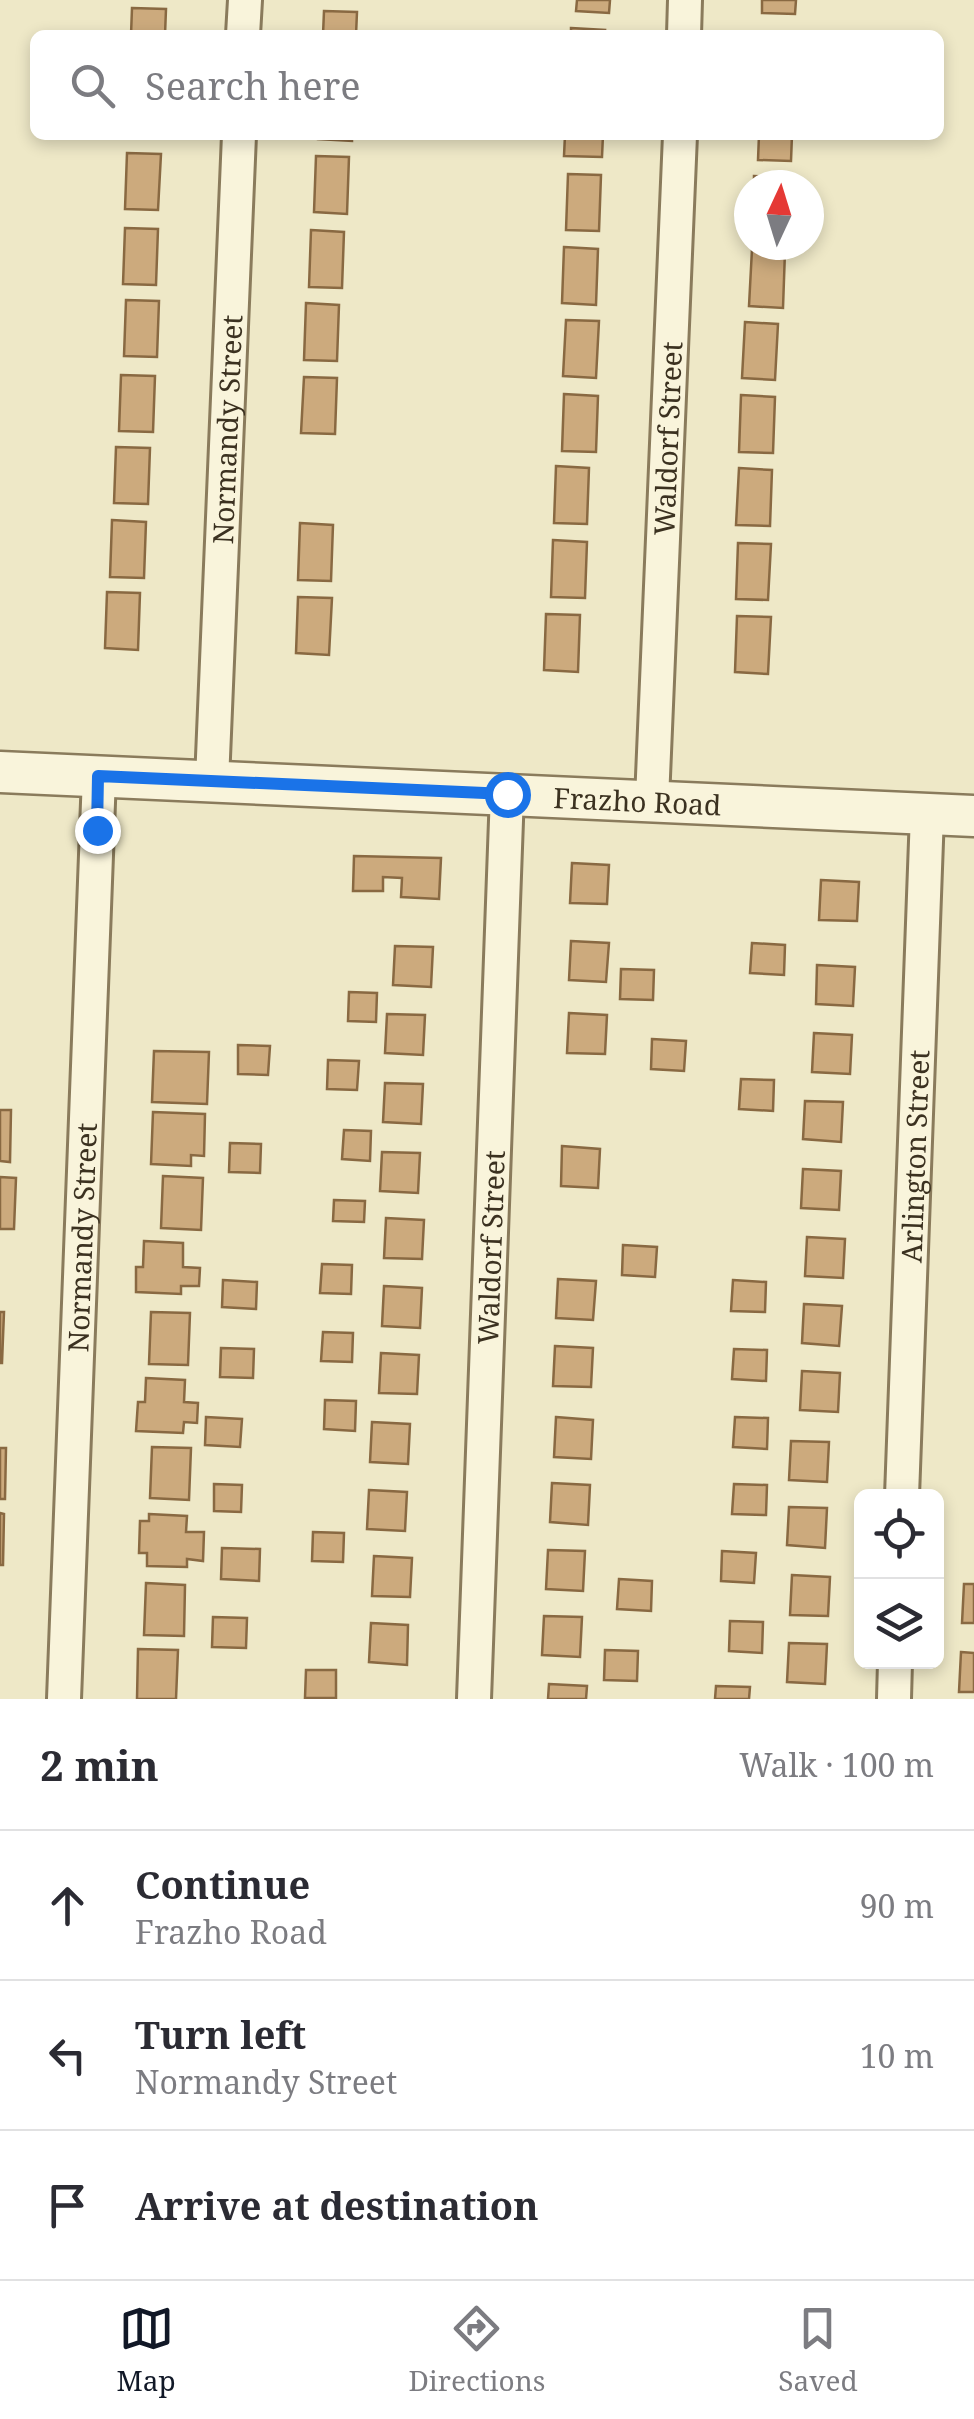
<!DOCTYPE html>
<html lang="en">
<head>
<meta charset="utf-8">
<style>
	body { margin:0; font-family:"Noto Serif",serif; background:#f2f2f3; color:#2b2b33 }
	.controls { position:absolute; right:30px; bottom:30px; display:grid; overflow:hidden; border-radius:15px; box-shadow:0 5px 15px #0003 }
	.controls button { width:90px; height:90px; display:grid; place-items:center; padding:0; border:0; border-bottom:2px solid #e1e1e2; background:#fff; color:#2b2b33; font:50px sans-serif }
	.compass { position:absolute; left:734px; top:170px; width:90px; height:90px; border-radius:50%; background:#fff; box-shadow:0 5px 15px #0003; rotate:4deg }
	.stop { position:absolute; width:30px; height:30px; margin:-22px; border:8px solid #1a73e8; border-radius:50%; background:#fff }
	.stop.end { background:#1a73e8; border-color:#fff; box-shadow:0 2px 10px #0008 }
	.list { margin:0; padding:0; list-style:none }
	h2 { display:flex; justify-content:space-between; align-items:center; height:130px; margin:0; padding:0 40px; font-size:42px }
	h2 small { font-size:32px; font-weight:400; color:#7c7c81 }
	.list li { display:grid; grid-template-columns:65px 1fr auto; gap:30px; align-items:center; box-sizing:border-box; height:150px; padding:0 40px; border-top:2px solid #e1e1e2 }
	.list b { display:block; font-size:38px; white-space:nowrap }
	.list p { margin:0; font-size:32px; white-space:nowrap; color:#7c7c81 }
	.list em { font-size:32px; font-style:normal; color:#7c7c81 }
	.icon { flex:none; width:55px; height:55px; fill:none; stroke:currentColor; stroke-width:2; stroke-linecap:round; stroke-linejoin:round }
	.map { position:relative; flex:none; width:974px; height:1699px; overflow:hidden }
	.search { position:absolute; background:#fff; box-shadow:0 5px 15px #0003; left:30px; right:30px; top:30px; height:110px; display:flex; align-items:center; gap:25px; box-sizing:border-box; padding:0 35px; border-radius:15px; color:#7c7c81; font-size:38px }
	.sheet { height:580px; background:#fff }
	nav { display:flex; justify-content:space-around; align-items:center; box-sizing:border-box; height:140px; border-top:2px solid #e1e1e2; background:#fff; font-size:28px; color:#7c7c81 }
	nav a { display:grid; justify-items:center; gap:5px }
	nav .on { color:#111827 }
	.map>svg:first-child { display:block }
</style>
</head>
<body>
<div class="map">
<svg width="974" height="1699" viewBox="0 0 974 1699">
	<rect width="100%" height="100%" fill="#eee8c7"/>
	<!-- building -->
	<g fill="#ccaa7d" stroke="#896942" stroke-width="2.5">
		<path d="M577,0H610L609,13L576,11Z"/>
		<path d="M762,0H796L795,14L762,13Z"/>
		<path d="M132,8L166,9L165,35H131Z"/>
		<path d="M324,11L357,12L356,35H323Z"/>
		<path d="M571,28L605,30L604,35H571Z"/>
		<path d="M318,135H352V141L318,139Z"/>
		<path d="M565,135H603L602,157L564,156Z"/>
		<path d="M759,135H792L791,161L758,160Z"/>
		<path d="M127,153L161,154L158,210L125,209Z"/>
		<path d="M316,156L349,157L347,214L314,212Z"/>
		<path d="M568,174L601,175L599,231L566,230Z"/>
		<path d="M754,176L787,178V185H754Z"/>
		<path d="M125,228L158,229L156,285L123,284Z"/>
		<path d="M311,230L344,232L342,288L309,287Z"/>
		<path d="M564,247L598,249L596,305L562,303Z"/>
		<path d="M752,249L785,251L783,308L749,306Z"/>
		<path d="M126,300L159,301L157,357L124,356Z"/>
		<path d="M306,303L339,305L337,361L304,360Z"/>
		<path d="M566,320L599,321L596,378L563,376Z"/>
		<path d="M745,322L778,324L775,380L742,378Z"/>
		<path d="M121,375L155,376L153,432L119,431Z"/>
		<path d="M304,377L337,378L335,434L301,433Z"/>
		<path d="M564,394L598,396L596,452L562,451Z"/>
		<path d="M741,395L775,397L773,453L739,452Z"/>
		<path d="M116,447L150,448L148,504L114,503Z"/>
		<path d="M556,466L589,468L587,524L554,523Z"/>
		<path d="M739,468L772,470L770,526L736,525Z"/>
		<path d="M112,520L146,522L144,578L110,577Z"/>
		<path d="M300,523L333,525L331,581L298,580Z"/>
		<path d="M553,540L587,542L585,598L551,597Z"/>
		<path d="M738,543L771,544L768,600L736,599Z"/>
		<path d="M107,592L140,593L138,650L105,648Z"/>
		<path d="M298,597L332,598L329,655L296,653Z"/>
		<path d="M546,614L580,615L578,672L544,670Z"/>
		<path d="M737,616L771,617L768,674L735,672Z"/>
		<path d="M354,856L441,858L439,899L401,897L402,878L383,877V891H353Z"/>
		<path d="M572,863L609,865L607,904L570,903Z"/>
		<path d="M821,880L859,882L857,921L819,920Z"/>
		<path d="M571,941L609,943L606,982L569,980Z"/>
		<path d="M752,943L785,945L784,975L750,973Z"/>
		<path d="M395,946L433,947L431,987L393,985Z"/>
		<path d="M817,965L855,967L853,1006L816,1004Z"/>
		<path d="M621,969L654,970L653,1000L620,999Z"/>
		<path d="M349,992L377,993L376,1022L348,1021Z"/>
		<path d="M569,1013L607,1015L605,1054L567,1053Z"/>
		<path d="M387,1014L425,1015L423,1055L385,1053Z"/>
		<path d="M814,1033L852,1035L850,1074L812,1072Z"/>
		<path d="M652,1039L686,1041L684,1071L651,1069Z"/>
		<path d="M238,1045L270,1046L268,1075L238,1074Z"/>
		<path d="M154,1051L209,1052L207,1104L152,1102Z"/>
		<path d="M328,1060L359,1061L357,1090L327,1089Z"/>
		<path d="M741,1079L774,1080L773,1111L739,1109Z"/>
		<path d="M385,1083L423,1084L421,1124L383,1122Z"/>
		<path d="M805,1101L843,1102L841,1142L803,1139Z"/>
		<path d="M0,1110H11L10,1162L0,1161Z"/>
		<path d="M153,1112L205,1114L204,1156L191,1155V1166L151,1164Z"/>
		<path d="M344,1130L371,1131L370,1161L342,1159Z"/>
		<path d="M230,1143L261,1144L260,1173L229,1172Z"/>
		<path d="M562,1146L600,1149L598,1188L561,1186Z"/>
		<path d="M382,1152L420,1153L418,1193L380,1191Z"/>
		<path d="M803,1169L841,1171L839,1210L801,1208Z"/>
		<path d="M163,1176L203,1178L201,1230L161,1228Z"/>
		<path d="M0,1177L16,1178L14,1229H0Z"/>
		<path d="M334,1200L365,1201L364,1222L333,1221Z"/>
		<path d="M386,1218L424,1220L422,1259L384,1258Z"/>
		<path d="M807,1237L845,1239L843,1278L805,1276Z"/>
		<path d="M144,1241L183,1243V1267L200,1268L199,1286H181V1294L136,1292V1267H143Z"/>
		<path d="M623,1245L657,1247L655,1277L622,1275Z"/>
		<path d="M322,1264L352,1265L351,1294L320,1293Z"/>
		<path d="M558,1279L596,1281L593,1320L556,1318Z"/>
		<path d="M223,1280L257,1282L256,1309L222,1307Z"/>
		<path d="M733,1280L766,1282L765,1312L731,1311Z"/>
		<path d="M384,1286L422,1288L420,1328L382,1326Z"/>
		<path d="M804,1304L842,1306L839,1346L802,1343Z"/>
		<path d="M0,1312H4L2,1363H0Z"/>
		<path d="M151,1312L190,1313L188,1365L149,1364Z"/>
		<path d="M323,1332L353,1333L352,1362L321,1361Z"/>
		<path d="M555,1346L593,1348L591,1387L553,1386Z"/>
		<path d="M221,1348L254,1349L253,1378L220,1377Z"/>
		<path d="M734,1349L767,1350L766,1381L732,1379Z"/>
		<path d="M381,1353L419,1355L417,1394L379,1393Z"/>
		<path d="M802,1371L840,1373L838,1412L800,1410Z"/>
		<path d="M146,1378L185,1380L184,1402L198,1403L197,1423L184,1422L183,1433L136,1431L138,1402H145Z"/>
		<path d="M325,1400L356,1401L355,1431L324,1429Z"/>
		<path d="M206,1417L242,1419L240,1447L205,1445Z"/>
		<path d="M556,1417L593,1420L591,1459L554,1457Z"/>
		<path d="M735,1417L768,1418L767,1449L733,1447Z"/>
		<path d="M372,1422L410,1424L408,1464L370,1462Z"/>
		<path d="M791,1441L829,1442L827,1482L789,1480Z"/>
		<path d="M152,1447L191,1448L189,1500L150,1498Z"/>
		<path d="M0,1448H6L5,1499H0Z"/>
		<path d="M552,1483L590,1485L588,1525L550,1522Z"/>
		<path d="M214,1484L242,1485L241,1512L214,1511Z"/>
		<path d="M734,1484L767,1485L766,1515L732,1514Z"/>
		<path d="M369,1490L407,1492L405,1531L367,1529Z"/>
		<path d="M789,1507L827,1508L825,1548L787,1545Z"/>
		<path d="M0,1513L4,1514L3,1565H0Z"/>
		<path d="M149,1514L187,1516L186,1532H204L203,1561L187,1559V1567L147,1566V1553H139L140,1521H149Z"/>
		<path d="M313,1532L344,1533L343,1562L312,1561Z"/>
		<path d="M222,1548L260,1549L259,1581L221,1579Z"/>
		<path d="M548,1550L585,1551L583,1591L546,1589Z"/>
		<path d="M722,1551L756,1553L754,1583L721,1581Z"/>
		<path d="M374,1556L412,1558L410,1597L372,1596Z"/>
		<path d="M792,1575L830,1577L828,1616L790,1615Z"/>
		<path d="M619,1579L652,1581L651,1611L617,1609Z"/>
		<path d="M146,1583L185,1585L184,1636L144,1635Z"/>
		<path d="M964,1584H974V1623H962Z"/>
		<path d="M544,1616L582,1617L580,1657L542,1655Z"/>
		<path d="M213,1617L247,1618L246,1648L212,1647Z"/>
		<path d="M730,1621L763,1622L762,1653L729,1651Z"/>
		<path d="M371,1623L408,1625L407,1665L369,1662Z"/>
		<path d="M789,1643L827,1644L825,1684L787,1682Z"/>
		<path d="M138,1649L178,1650L176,1699H137Z"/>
		<path d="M605,1650L638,1651L637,1681L604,1680Z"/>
		<path d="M961,1652L974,1653V1692H959Z"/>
		<path d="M306,1670H336V1698H305Z"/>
		<path d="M549,1684L587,1686L586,1699H548Z"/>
		<path d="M716,1686L750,1687L749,1699H715Z"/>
	</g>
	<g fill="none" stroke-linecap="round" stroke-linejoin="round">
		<!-- minor casing -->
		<g stroke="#8a7b5c" stroke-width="38">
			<g id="minor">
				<path d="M243,35L245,0"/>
				<path d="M684,35L685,0"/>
				<path id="s1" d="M212,781L239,135"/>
				<path id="s2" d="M652,800L680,135"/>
				<path id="s3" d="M902,1496L927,814"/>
				<path id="s4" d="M64,1699L99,776"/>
				<path id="s5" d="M474,1699L507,793"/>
				<path d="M894,1699L895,1662"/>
			</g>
		</g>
		<!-- tertiary casing -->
		<g stroke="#8a7b5c" stroke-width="45">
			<g id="tertiary">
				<path id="s6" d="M0,772L974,816"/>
			</g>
		</g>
		<!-- minor -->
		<use href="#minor" stroke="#f9f4db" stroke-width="32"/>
		<!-- tertiary -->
		<use href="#tertiary" stroke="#f9f4db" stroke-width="40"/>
	</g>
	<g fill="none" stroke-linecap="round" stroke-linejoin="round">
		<!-- route -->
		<path stroke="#1a73e8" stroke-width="12" d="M97,830L98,776L507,794"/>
	</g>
	<g text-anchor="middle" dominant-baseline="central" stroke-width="8" stroke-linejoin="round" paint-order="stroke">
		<!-- street labels -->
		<g font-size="28" fill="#3b3120" stroke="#f6f1d7">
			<text stroke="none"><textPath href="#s1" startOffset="352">Normandy Street</textPath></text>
			<text stroke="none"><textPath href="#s2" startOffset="362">Waldorf Street</textPath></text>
			<text stroke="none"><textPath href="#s6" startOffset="638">Frazho Road</textPath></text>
			<text stroke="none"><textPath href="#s3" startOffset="340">Arlington Street</textPath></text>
			<text stroke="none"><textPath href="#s4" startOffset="462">Normandy Street</textPath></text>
			<text stroke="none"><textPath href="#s5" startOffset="452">Waldorf Street</textPath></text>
		</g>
	</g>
</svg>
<div class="controls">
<button><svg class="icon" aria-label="locate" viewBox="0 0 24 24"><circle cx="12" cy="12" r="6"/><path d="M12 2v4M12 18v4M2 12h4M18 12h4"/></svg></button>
<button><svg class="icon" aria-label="layers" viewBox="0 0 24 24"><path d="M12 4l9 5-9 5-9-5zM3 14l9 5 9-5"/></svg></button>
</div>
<svg class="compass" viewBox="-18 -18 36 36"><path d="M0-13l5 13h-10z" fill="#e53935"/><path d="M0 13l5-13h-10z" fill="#7c7c81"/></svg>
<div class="stop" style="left:507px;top:794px"></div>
<div class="stop end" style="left:97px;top:830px"></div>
<div class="search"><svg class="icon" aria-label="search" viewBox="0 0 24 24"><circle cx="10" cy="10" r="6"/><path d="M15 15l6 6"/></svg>Search here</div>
</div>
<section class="sheet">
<h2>2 min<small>Walk · 100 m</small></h2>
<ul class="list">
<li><svg class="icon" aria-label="ahead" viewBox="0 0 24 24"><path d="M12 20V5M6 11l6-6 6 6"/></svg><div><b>Continue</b><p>Frazho Road</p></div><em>90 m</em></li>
<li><svg class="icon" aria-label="left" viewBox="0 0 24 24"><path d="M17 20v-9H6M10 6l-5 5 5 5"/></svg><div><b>Turn left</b><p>Normandy Street</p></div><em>10 m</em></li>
<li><svg class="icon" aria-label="arrive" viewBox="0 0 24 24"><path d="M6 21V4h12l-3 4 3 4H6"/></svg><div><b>Arrive at destination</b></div></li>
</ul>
</section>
<nav>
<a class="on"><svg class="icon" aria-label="map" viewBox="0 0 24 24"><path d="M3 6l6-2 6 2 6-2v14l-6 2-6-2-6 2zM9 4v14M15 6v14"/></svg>Map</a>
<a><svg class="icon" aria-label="directions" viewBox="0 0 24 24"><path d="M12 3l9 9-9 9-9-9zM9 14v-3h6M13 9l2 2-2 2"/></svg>Directions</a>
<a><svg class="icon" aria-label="saved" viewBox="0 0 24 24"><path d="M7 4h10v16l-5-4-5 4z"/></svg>Saved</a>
</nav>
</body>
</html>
